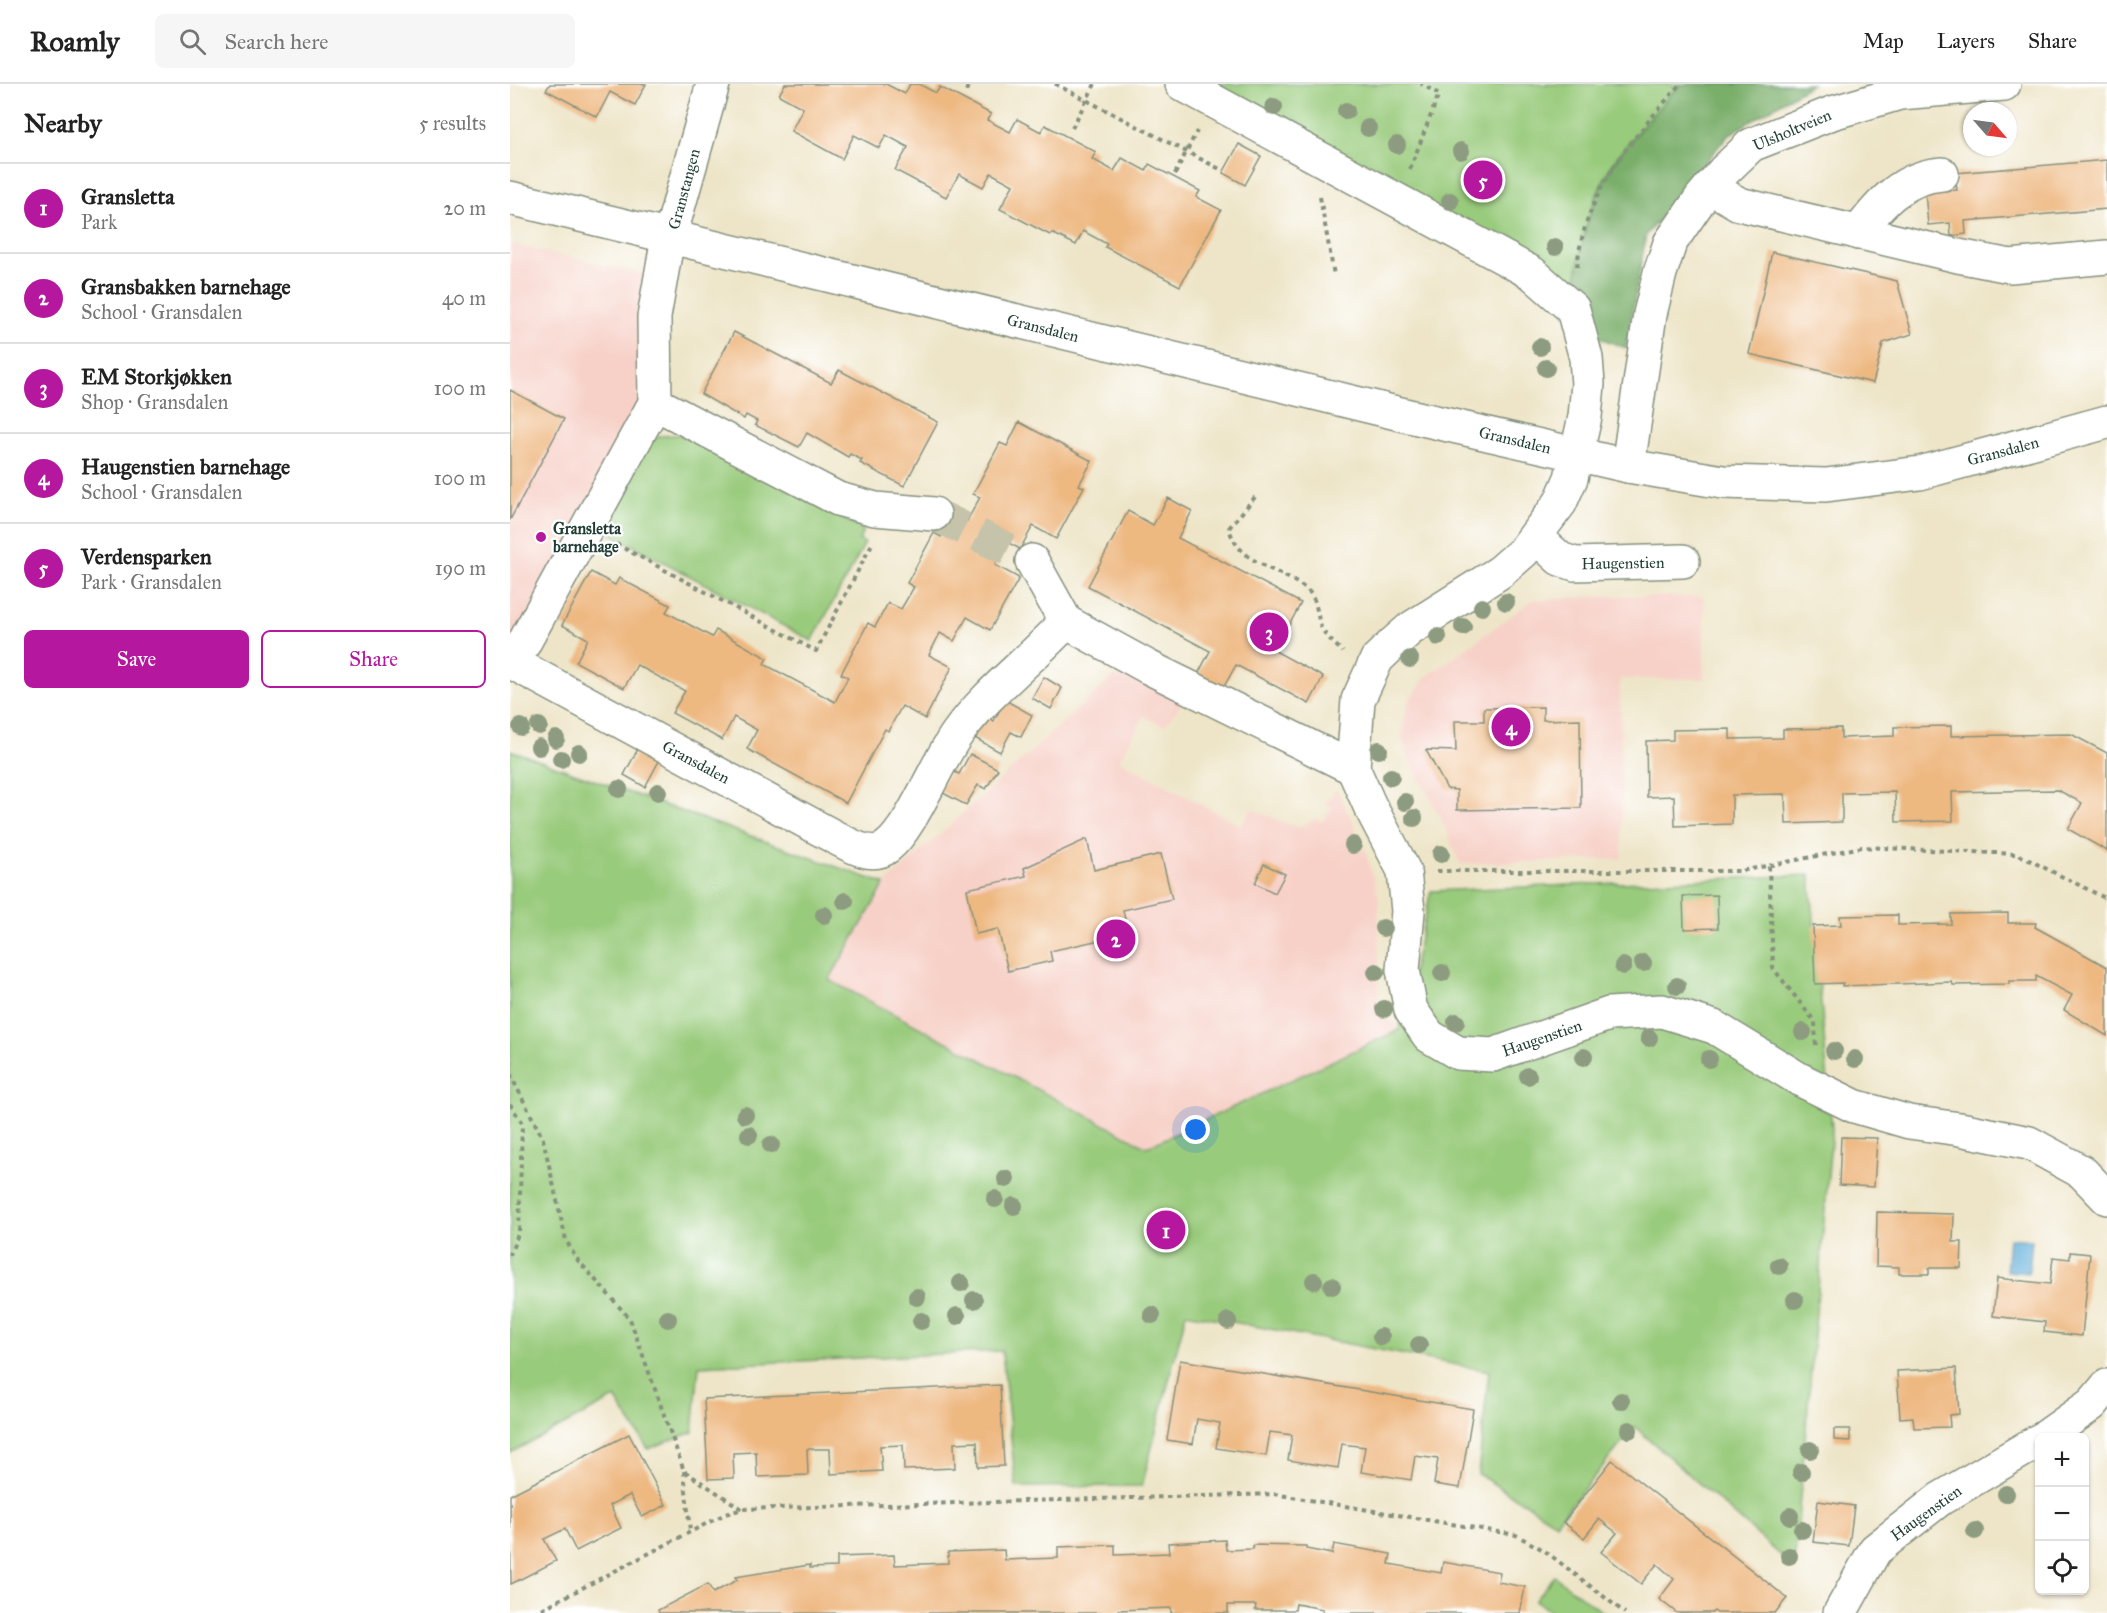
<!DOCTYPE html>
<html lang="en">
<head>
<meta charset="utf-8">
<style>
	body { margin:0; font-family:"IM FELL Great Primer",serif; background:#f6f6f6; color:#222 }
	.controls { position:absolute; right:18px; bottom:18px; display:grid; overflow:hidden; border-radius:9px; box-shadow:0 2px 4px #0004 }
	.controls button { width:54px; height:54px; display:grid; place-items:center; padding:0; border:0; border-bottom:2px solid #e0e0e0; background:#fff; color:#222; font:30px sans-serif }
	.compass { position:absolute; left:1453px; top:18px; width:54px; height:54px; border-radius:50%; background:#fff; box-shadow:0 2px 4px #0004; rotate:118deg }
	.you { position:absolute; left:686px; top:1046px; width:21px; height:21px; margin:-15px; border:4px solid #fff; border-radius:50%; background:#1a73e8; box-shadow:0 0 0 9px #1a73e833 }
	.badge { display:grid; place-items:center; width:39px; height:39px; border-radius:50%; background:#b5179e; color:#fff; font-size:20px; font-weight:700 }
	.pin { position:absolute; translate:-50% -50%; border:3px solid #fff; box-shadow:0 2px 6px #0006 }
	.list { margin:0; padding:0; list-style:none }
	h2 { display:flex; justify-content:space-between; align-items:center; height:78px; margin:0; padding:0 24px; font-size:26px }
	h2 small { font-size:20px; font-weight:400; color:#767676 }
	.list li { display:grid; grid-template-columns:39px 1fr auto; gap:18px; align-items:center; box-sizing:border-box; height:90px; padding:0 24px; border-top:2px solid #e0e0e0 }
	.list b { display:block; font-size:22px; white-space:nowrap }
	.list p { margin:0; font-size:20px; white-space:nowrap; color:#767676 }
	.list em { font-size:20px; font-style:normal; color:#767676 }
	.actions { display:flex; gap:12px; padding:18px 24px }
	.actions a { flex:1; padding:14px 0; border:2px solid #b5179e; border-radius:9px; text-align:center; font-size:21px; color:#b5179e }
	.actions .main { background:#b5179e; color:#fff }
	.icon { flex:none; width:33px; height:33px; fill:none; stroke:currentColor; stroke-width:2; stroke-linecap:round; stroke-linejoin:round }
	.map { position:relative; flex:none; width:1597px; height:1529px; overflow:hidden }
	header { display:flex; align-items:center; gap:36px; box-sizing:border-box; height:84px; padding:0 30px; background:#fff; border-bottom:2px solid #e0e0e0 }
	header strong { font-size:28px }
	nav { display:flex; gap:33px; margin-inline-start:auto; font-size:21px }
	.search { width:420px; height:54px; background:#f6f6f6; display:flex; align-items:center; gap:15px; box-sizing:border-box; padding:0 21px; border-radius:9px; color:#767676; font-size:22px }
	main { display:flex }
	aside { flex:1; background:#fff }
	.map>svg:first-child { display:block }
</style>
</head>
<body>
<header>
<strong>Roamly</strong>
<div class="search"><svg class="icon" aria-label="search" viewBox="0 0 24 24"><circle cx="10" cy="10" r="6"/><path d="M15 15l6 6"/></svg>Search here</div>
<nav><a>Map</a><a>Layers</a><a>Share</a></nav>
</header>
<main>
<aside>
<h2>Nearby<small>5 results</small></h2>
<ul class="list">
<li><span class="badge">1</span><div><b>Gransletta</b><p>Park</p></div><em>20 m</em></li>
<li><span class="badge">2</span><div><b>Gransbakken barnehage</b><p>School · Gransdalen</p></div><em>40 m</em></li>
<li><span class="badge">3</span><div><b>EM Storkjøkken</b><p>Shop · Gransdalen</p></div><em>100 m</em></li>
<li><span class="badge">4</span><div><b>Haugenstien barnehage</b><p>School · Gransdalen</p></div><em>100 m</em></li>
<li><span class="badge">5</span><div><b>Verdensparken</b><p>Park · Gransdalen</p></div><em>190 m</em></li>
</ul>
<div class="actions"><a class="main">Save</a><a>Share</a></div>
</aside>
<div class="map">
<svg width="1597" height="1529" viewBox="0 0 1597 1529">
	<rect width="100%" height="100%" fill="#fff"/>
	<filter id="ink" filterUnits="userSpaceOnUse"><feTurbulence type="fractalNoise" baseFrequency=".0167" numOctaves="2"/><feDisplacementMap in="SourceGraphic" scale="12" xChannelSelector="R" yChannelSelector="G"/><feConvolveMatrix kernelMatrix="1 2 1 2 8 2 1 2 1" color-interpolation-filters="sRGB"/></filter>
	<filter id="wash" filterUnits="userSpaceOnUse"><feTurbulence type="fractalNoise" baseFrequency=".008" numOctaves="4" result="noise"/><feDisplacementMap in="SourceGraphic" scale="24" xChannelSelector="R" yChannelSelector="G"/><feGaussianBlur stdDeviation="1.35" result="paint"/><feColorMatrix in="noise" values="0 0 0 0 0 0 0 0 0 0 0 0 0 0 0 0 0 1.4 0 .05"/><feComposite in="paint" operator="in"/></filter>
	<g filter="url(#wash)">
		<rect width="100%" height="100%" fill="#eee5c8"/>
		<!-- built -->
		<g fill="#f7d1c8">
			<path d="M0,160L136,191L131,235L128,325L0,564Z"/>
			<path d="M1095,512L1194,513V595H1110L1112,775L950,780L930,732L897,672L892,654L898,618L916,593L1023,516Z"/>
			<path d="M610,587L676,615L654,642L634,632L609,676L731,742L741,725L788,744L806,734L812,738L822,724L815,719L827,706L855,765L869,815L868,919L889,946L637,1063L319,896L375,800Z"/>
		</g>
		<!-- green -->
		<g fill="#99cb7b" stroke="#5c8458" stroke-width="1.5">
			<path d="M672,0H1170C1149,25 1124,49 1105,77C1076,121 1068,174 1063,225Z"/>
			<path d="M175,350L354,446L349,456L355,459L302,557L99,449L92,435L130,362L150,352Z"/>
			<path d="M0,666L375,800L319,896L637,1063L889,946L921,807L1300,791L1322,1045L1284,1483L1125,1343L1046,1439L968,1390L979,1287L676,1229L632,1402L506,1403L492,1267L189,1282L183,1348L138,1365L105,1314L0,1369Z"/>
			<path d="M1044,1492L1094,1529H1042L1025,1516Z"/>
		</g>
		<!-- forest -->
		<path fill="#7aaf6b" stroke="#4c7650" stroke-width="1.5" d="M1170,0H1302L1218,51L1136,151L1116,264L1082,251L1063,225C1068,174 1076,121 1105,77C1124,49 1149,25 1170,0Z"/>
		<!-- water -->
		<path fill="#5cacd7" stroke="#3e7486" stroke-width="1.5" d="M1499,1154L1522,1156L1519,1189L1496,1187Z"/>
		<g id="blocks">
			<!-- building -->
			<g fill="#eeb881">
				<path d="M40,0H136L125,21L100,8L87,33L36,6Z"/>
				<path d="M275,0H376L395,10L400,0H409L426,9L430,3L481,30L477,36L500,48L507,35L531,48L535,41L586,68L582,75L604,87L612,74L636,87L639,80L690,107L686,113L711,126L670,202L595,163L597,160L573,147L566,161L542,149L540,151L490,125L503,101L481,89L473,103L449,90L436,113L385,86L398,63L376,51L369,64L344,51L332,75L281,47L293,24L269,11Z"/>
				<path d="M729,60L751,72L735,101L713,89Z"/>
				<path d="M1597,76V125L1455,137L1456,150L1441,152L1440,139L1418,141L1415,108L1447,106L1445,89Z"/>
				<path d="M1262,168L1387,197L1402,250L1373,259L1363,299L1239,270Z"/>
				<path d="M224,248L321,299L329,286L428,338L394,402L350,379L352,376L340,370L338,373L297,349L289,363L245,341L247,337L236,331L234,335L191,310Z"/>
				<path d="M0,306L54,335L0,436Z"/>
				<path d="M509,338L582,377L569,401L574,403L546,455L523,442L510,465L497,458L485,481L509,494L480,546L457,533L444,557L430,549L419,571L442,583L415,635L392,622L378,647L375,645L336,719L237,665L247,646L224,633L212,656L162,629L175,607L127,581L114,604L66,578L78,555L52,541L81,488L105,501L109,494L160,521L156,528L202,553L206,546L257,574L254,580L325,618L338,593L331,590L358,539L365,543L378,519L391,525L404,503L397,499L424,449L431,453L443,429L457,437L470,413L463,410L490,359L497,362Z"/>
				<path d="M658,414L682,427L668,454L791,519L765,567L813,593L799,620L726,581L711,608L686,594L700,567L578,502L618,427L643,441Z"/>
				<path d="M534,593L552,604L541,625L522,614Z"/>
				<path d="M495,616L522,631L511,653L501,648L490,668L463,653L474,631L484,637Z"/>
				<path d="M1033,623V636L1070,635L1071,724L947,726V706L937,705L916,666L946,667L945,637H974V624Z"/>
				<path d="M1441,642V652L1561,650L1597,669V767L1558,745L1572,719L1548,706L1442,708L1443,737L1386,738L1385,708L1332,709V738L1276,740L1275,710L1222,711V740L1165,742L1164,712L1137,713L1136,657L1163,656V646L1220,645V655L1273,654V645L1331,644V654L1384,652V643Z"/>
				<path d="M129,663L150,675L135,703L114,691Z"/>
				<path d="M460,670L488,685L476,705L468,701L456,721L429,707L440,686L449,690Z"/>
				<path d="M577,755L584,786L651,770L662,815L613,826L615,835L596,839L599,854L540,867L542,877L498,887L488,845L466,850L457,805L516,792L514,784Z"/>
				<path d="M754,780L775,790L765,809L745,799Z"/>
				<path d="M1207,811L1208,844L1174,845L1173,812Z"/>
				<path d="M1498,829V839H1526L1525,843L1597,883V952L1554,926L1562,911L1526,892V897H1499V900L1443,901L1442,898L1332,902L1333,899L1305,900L1303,842L1331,841L1330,832L1388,831V841L1441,840V830Z"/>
				<path d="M1331,1053L1367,1054L1364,1103L1329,1101Z"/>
				<path d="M1367,1128L1444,1130L1443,1158H1452L1451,1184H1419V1190H1389V1183L1366,1182Z"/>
				<path d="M1560,1168L1580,1170L1572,1252L1534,1248L1535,1238L1483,1232L1487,1194L1540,1200L1543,1173L1560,1175Z"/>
				<path d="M670,1276L963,1325L950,1404L924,1400L928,1375L905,1372L901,1396L851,1388L855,1363L832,1360L828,1384L778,1376L782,1351L760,1348L756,1372L706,1364L710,1339L687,1335L683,1360L657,1356Z"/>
				<path d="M1446,1284L1449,1330L1439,1331L1440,1343L1404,1344L1403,1333L1390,1334L1387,1287Z"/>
				<path d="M490,1301L494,1382L468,1383L467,1358L444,1359L445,1384L394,1386L393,1361L370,1362L372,1387L321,1390L320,1365H297L298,1391L247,1393L246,1368L223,1369L224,1394L198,1395L194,1315Z"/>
				<path d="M1324,1345H1340V1357L1324,1356Z"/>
				<path d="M119,1350L156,1421L132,1433L120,1411L100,1421L111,1444L66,1467L55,1445L34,1455L46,1477L1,1500L0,1411Z"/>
				<path d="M1102,1376L1277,1514L1265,1529H1207L1204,1527L1202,1529H1167L1149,1515L1164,1495L1147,1480L1131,1500L1091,1468L1107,1449L1089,1435L1074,1454L1053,1438Z"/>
				<path d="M1308,1417L1344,1422L1339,1462L1303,1458Z"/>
				<path d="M715,1456L716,1466L743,1465V1461L796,1462V1465L822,1470L824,1460L881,1470L879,1480L931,1489L933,1478L990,1488L988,1498L1015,1503L1010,1529H812L813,1525L786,1520L785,1526H745L746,1521H718V1529H661V1524L608,1526V1529H149L148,1526L198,1500L203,1509L227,1496L225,1493L300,1481V1484L327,1483V1473L384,1471L385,1481L438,1479V1468L494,1466L495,1476L548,1474V1463L605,1461V1471L659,1469L658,1459Z"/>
			</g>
		</g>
	</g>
	<g filter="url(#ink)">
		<use href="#blocks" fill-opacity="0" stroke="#86917e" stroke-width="1.5"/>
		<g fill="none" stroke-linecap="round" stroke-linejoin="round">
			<!-- minor-tunnel -->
			<path stroke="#c5c3aa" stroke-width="33" stroke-dasharray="33 16" stroke-linecap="butt" d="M424,430L522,477"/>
			<!-- minor casing -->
			<g stroke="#86917e" stroke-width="36">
				<g id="minor">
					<path d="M203,0L155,170L144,233L145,319L3,579L330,756C343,763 363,774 377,763C402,744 426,679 447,650C477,608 521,576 556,538"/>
					<path d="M672,0L1022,189L1063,225L1076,274L1078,300L1075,333L1061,394L1050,419L1013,468L990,488L900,545L884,559L867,575L848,616L843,684L860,722L894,787L898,827L893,886L901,926L919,952L948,969L983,971L1099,930L1152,927L1204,943L1289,995L1344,1022L1399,1038L1450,1045L1519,1059L1572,1088L1597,1114"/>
					<path d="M1200,103L1229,120L1448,172L1500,182L1597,173"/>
					<path d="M0,114L899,332L1118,382L1213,398L1316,401L1410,389L1597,338"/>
					<path d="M1348,149C1370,119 1393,93 1432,90"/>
					<path d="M145,319L328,415L365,425L424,430"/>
					<path d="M1118,382L1140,230L1150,189L1160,159L1191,114L1214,87L1241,61L1322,29L1390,9L1494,0"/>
					<path d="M1026,453L1050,475L1065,480L1173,477"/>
					<path d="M522,477L556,538L638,583L843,684"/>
					<path d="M1534,1354L1582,1320L1597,1302"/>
					<path d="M1330,1529L1365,1466L1430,1415L1530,1356"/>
				</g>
			</g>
			<!-- path -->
			<g stroke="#86917e" stroke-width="4" stroke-dasharray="4.5 4.5" stroke-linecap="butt">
				<path d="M545,0L710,85"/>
				<path d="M456,7L459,0"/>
				<path d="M562,44L585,0"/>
				<path d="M900,85L929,10L911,0"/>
				<path d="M665,90L687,47"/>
				<path d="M810,113L824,191"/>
				<path d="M1067,183C1075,105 1123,56 1170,0"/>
				<path d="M745,413L719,444C728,480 769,484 796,505C808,514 806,530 811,543C815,552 826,561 833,568"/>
				<path d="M106,460L306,567L363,458"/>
				<path d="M1259,782L1263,884L1305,938L1306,965"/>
				<path d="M927,787H1231L1352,763L1507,770L1597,815"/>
				<path d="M0,990L33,1055L56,1156L66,1174L120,1235L174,1387L232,1425"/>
				<path d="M0,1020L12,1039L9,1147L0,1171"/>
				<path d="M174,1387L180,1448"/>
				<path d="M24,1529L215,1430L233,1425L764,1410L1006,1451L1035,1467L1115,1529"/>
			</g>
			<!-- minor -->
			<use href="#minor" stroke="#fff" stroke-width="33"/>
		</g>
		<!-- trees -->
		<g fill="#8d9c80">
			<circle cx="764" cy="23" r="9"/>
			<circle cx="836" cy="27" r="9"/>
			<circle cx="858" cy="44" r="9"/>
			<circle cx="887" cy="61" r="9"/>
			<circle cx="951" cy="67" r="9"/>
			<circle cx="940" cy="117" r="9"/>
			<circle cx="1045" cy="163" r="9"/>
			<circle cx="1030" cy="263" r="9"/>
			<circle cx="1036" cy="284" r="9"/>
			<circle cx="996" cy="518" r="9"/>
			<circle cx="972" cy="523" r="9"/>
			<circle cx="953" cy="543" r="9"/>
			<circle cx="928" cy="553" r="9"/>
			<circle cx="900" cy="575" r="9"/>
			<circle cx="29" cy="642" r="9"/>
			<circle cx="11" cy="643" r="9"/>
			<circle cx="46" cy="655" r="9"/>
			<circle cx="29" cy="663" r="9"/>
			<circle cx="869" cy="666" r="9"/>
			<circle cx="69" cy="669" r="9"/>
			<circle cx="51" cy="675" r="9"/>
			<circle cx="881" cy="693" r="9"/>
			<circle cx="109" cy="705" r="9"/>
			<circle cx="148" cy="708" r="9"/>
			<circle cx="895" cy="718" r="9"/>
			<circle cx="904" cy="734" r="9"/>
			<circle cx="843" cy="761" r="9"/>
			<circle cx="931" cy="770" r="9"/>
			<circle cx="335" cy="817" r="9"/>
			<circle cx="314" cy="831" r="9"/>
			<circle cx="873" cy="844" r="9"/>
			<circle cx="1133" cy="879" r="9"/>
			<circle cx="1113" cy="882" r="9"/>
			<circle cx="866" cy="888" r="9"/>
			<circle cx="932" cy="889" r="9"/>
			<circle cx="1167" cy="902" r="9"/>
			<circle cx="874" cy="925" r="9"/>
			<circle cx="946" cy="938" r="9"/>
			<circle cx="1293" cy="948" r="9"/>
			<circle cx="1139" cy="954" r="9"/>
			<circle cx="1324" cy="967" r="9"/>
			<circle cx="1074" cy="973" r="9"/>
			<circle cx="1199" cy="975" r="9"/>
			<circle cx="1345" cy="975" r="9"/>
			<circle cx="1018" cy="992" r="9"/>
			<circle cx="235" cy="1031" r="9"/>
			<circle cx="239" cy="1051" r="9"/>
			<circle cx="261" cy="1061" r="9"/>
			<circle cx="496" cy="1095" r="9"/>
			<circle cx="485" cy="1115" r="9"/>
			<circle cx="504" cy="1122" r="9"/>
			<circle cx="1269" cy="1182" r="9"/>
			<circle cx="804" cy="1197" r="9"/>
			<circle cx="451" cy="1199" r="9"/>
			<circle cx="822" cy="1202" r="9"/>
			<circle cx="407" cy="1213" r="9"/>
			<circle cx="464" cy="1216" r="9"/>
			<circle cx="1285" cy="1216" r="9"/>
			<circle cx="642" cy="1231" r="9"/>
			<circle cx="447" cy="1232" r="9"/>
			<circle cx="158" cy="1235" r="9"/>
			<circle cx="411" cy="1237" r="9"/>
			<circle cx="718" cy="1237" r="9"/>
			<circle cx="871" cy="1253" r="9"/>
			<circle cx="909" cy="1261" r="9"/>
			<circle cx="1111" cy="1317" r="9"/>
			<circle cx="1119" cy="1346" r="9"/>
			<circle cx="1300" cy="1366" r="9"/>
			<circle cx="1291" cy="1388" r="9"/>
			<circle cx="1496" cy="1410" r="9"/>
			<circle cx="1280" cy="1432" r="9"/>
			<circle cx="1292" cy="1446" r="9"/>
			<circle cx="1465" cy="1447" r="9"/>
			<circle cx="1279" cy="1472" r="9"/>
		</g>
	</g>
	<!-- markers -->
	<circle fill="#b5179e" stroke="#fff" stroke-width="2" cx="31" cy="453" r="6"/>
	<g text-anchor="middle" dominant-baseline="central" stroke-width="4.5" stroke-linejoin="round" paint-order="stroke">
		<!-- street labels -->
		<g font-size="16" fill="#1f3d34" stroke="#fff">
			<text transform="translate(1282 46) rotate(-23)">Ulsholtveien</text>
			<text transform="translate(174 105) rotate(-75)">Granstangen</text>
			<text transform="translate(533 244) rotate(14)">Gransdalen</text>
			<text transform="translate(1005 356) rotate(13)">Gransdalen</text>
			<text transform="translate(1493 367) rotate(-15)">Gransdalen</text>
			<text transform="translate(1113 479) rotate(-1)">Haugenstien</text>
			<text transform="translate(186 678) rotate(28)">Gransdalen</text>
			<text transform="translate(1032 954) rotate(-19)">Haugenstien</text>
			<text transform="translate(1416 1429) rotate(-36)">Haugenstien</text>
		</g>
		<!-- poi labels -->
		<g font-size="16" font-weight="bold" fill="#1f3d34" stroke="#fff" text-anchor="start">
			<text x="43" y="444">Gransletta<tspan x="43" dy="18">barnehage</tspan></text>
		</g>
	</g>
</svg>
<div class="controls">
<button>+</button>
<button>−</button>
<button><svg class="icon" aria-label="locate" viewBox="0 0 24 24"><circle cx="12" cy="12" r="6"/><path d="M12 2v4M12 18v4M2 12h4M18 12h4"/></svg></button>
</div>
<svg class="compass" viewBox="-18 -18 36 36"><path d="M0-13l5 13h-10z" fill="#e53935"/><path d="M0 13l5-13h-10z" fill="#767676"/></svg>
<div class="you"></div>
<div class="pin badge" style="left:656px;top:1146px">1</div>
<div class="pin badge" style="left:606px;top:855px">2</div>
<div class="pin badge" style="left:759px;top:548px">3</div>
<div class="pin badge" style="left:1001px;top:643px">4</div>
<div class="pin badge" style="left:973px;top:96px">5</div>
</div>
</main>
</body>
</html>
